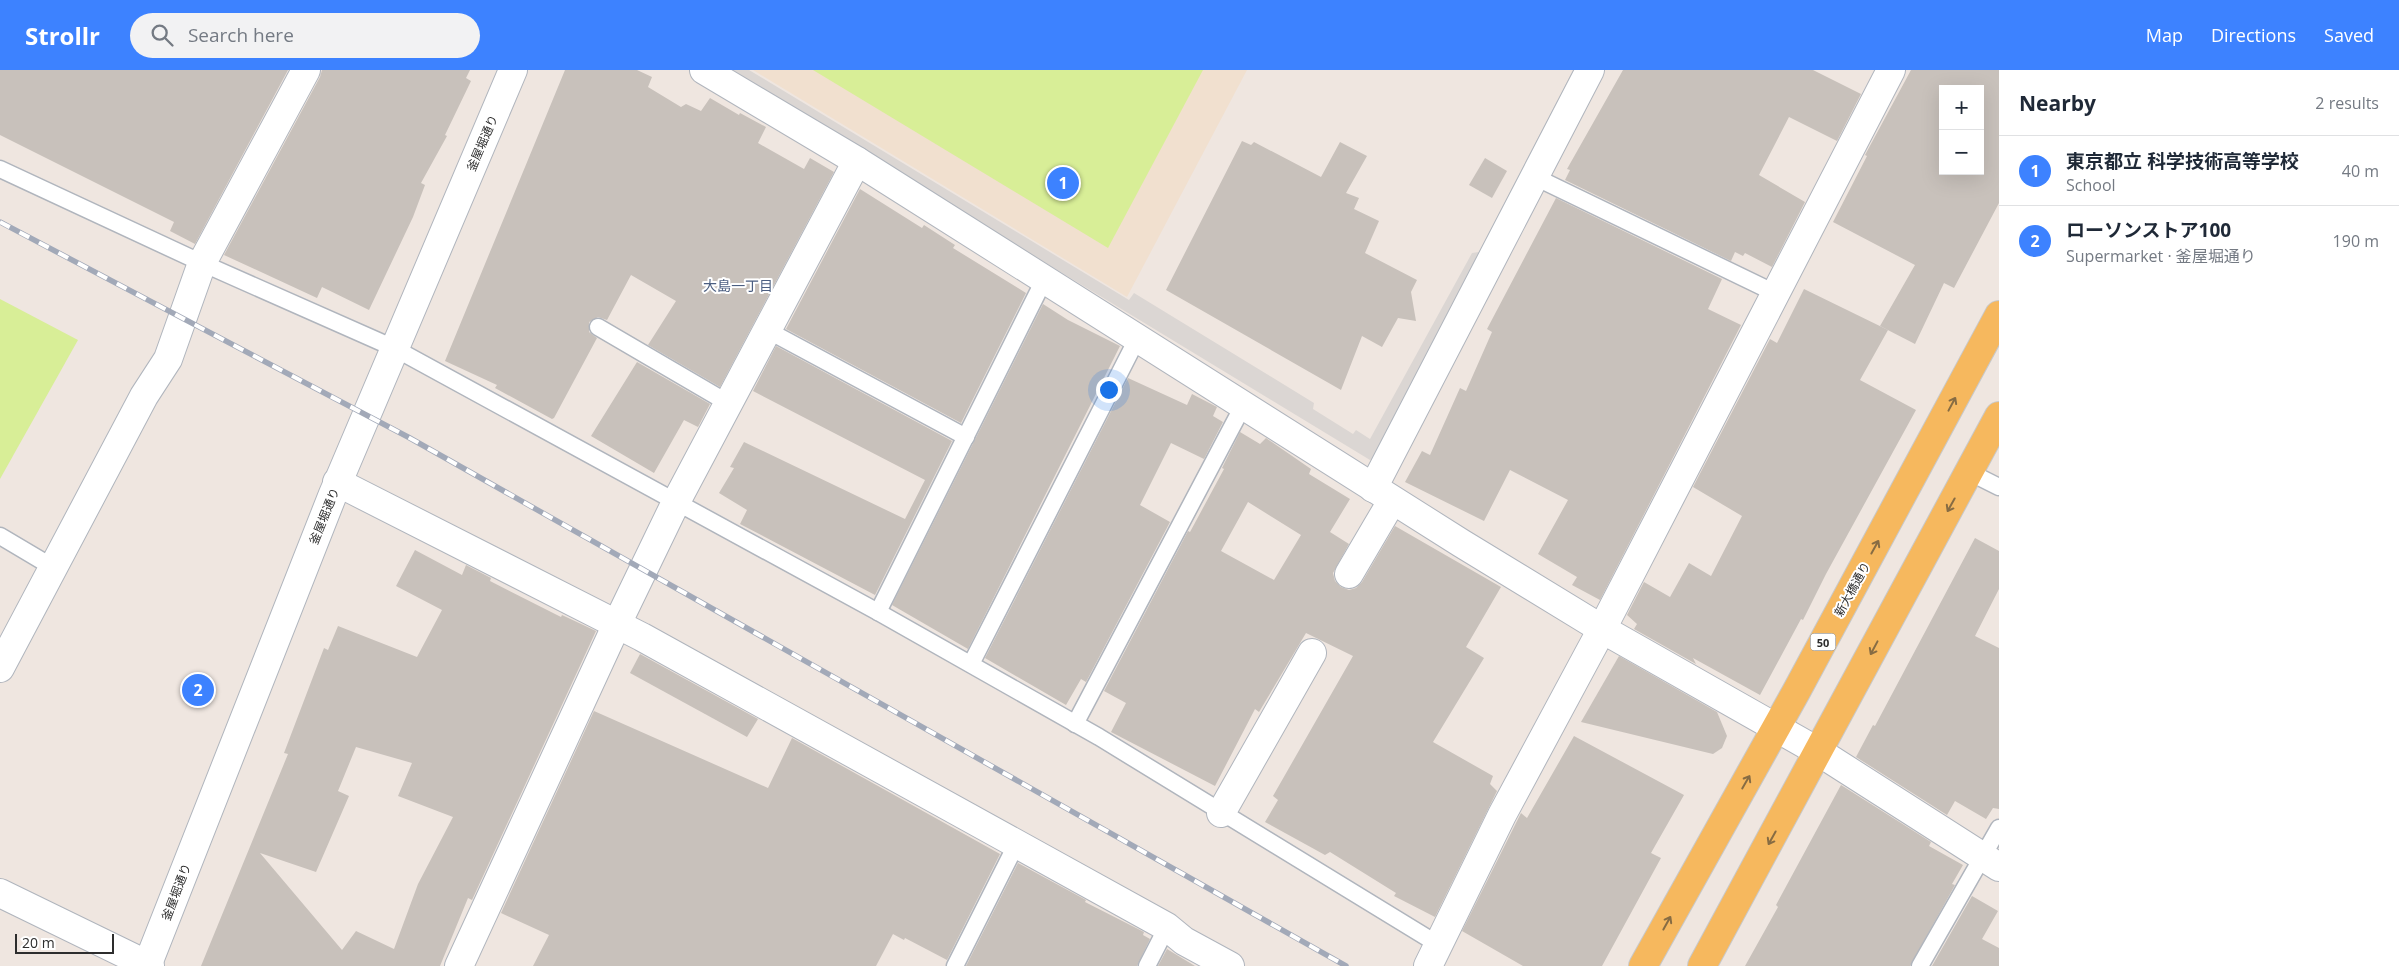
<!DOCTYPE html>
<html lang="en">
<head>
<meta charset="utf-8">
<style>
	body { margin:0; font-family:"Open Sans","Noto Sans JP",sans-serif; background:#f2f2f3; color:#1f2937 }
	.controls { position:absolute; right:15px; top:15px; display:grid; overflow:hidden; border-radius:0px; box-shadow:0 5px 20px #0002 }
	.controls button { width:45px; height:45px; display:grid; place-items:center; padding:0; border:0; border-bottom:1px solid #e0e1e3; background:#fff; color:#1f2937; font:25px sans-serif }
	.scale { position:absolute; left:15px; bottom:12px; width:99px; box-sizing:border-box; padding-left:5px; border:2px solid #2d2d2d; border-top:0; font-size:14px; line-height:18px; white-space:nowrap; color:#2d2d2d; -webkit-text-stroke:4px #fff; paint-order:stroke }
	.you { position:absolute; left:1108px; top:319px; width:18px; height:18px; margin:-12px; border:4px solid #fff; border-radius:50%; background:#1a73e8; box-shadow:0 0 0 8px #1a73e833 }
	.badge { display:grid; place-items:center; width:32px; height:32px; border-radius:50%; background:#3d82ff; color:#fff; font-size:16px; font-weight:700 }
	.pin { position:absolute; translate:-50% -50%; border:2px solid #fff; box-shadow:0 1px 5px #0006 }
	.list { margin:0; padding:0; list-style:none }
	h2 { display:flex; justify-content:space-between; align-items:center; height:65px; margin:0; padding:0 20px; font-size:21px }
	h2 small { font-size:16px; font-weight:400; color:#747a83 }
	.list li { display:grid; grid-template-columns:32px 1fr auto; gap:15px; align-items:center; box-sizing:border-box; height:70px; padding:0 20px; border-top:1px solid #e0e1e3 }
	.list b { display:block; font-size:19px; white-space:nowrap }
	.list p { margin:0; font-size:16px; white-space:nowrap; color:#747a83 }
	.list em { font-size:16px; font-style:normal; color:#747a83 }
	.icon { flex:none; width:28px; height:28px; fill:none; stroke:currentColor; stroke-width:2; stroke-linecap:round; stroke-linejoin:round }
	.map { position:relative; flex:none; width:1999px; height:896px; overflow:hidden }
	header { display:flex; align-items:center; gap:30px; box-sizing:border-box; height:70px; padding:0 25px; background:#3d82ff; color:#fff }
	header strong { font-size:24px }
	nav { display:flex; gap:28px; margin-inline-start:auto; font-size:18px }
	.search { width:350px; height:45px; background:#f2f2f3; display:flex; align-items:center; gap:12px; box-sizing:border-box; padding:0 18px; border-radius:28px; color:#747a83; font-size:19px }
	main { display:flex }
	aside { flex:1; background:#fff }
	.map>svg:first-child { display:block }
</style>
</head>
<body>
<header>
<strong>Strollr</strong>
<div class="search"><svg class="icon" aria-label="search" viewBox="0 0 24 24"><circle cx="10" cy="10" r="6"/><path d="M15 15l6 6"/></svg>Search here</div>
<nav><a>Map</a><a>Directions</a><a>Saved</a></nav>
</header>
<main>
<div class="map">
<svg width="1999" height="896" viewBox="0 0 1999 896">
	<rect width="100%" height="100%" fill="#efe6e0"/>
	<!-- education -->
	<path fill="#f1e0cf" d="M753,0H1247L1127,227Z"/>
	<!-- pitch -->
	<g fill="#d8ee97">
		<path d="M813,0H1203L1108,178Z"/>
		<path d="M0,229L78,270L0,409Z"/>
	</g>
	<!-- plaza -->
	<path fill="#dbd6d3" d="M728,0H749L1129,230L1134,223L1314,333L1313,339L1353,364L1356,360L1370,369L1472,183L1479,182L1573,0H1583L1386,380L1370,390Z"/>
	<!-- building -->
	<g fill="#c8c1bb" fill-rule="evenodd">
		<path d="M0,0H288L195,174L170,161L174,152L0,65Z"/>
		<path d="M322,0H470L466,8L471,11L445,65L447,66L421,113L425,115L413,147L369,240L322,217L317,228L224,185L320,7Z"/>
		<path d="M565,0H637L652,7L648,17L681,37L686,34L701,41L710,28L739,45L740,43L766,57L758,73L804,99L810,88L834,102L720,317L648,275L676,231L631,205L607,250L598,247L589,252V262L597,268L554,348L552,349L495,318L497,315L445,291Z"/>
		<path d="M1623,0H1813L1861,24L1837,71L1789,47L1759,105L1805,132L1772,197L1745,183L1743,186L1735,182L1731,191L1565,110L1570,100L1567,99Z"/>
		<path d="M1911,0H1999V133L1954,218L1944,213L1915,274L1880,256L1915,195L1833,152L1867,86L1865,85ZM1943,19H1980V101H1943Z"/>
		<path d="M1242,71L1251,75L1254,72L1321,107L1340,72L1367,86L1346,123L1359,128L1354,139L1379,151L1365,183L1417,210L1411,222L1416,251L1398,248L1382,277L1362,266L1341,320L1166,220Z"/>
		<path d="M1485,88L1507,101L1492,128L1469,115Z"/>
		<path d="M860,119L922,158L924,155L955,175L953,178L1026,223L961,353L786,259Z"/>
		<path d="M1556,128L1722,209L1708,239L1741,255L1600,530L1572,515L1577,507L1538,484L1568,430L1510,400L1484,451L1405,412L1422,381L1430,385L1460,318L1466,321L1492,262L1487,259Z"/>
		<path d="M1804,219L1888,260L1860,310L1916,340L1826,504L1803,550L1801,549L1760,625L1693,588L1696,594L1634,559L1637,554L1627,545L1644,512L1670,527L1689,493L1711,506L1742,446L1693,417L1770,269L1777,273Z"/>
		<path d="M1043,234L1068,250L1120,276L968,579L892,535Z"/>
		<path d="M776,276L952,371L875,525L740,454L747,440L719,423L734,398L730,397L744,372L905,449L925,410L753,321Z"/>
		<path d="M637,292L710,334L698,357L684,350L654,403L591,366Z"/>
		<path d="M1128,308L1187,335L1192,324L1217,337L1213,346L1223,352L1204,389L1171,373L1140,435L1170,452L1086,612L1081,609L1066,635L985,588Z"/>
		<path d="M1240,362L1260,374L1266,368L1311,399L1309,404L1350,429L1330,462L1349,474L1333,503L1335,511L1341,517L1349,520L1356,518L1362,512L1395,456L1501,517L1466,577L1484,588L1433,672L1493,706L1490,714L1497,721L1435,847L1394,826L1396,823L1330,782L1325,785L1265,752L1278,730L1273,726L1353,586L1306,563L1259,642L1255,639L1215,716L1111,662L1126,633L1104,621L1188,461L1190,462L1224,399L1222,398ZM1248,432L1301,465L1274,510L1221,481Z"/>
		<path d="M1975,468L1999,481V519L1975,566L1999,578V739L1993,738L1986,749L1955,731L1947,745L1856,687L1873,655L1875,656Z"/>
		<path d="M415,480L462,505L466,495L491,508L490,511L561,547L562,545L596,561L472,830L468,828L440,896H201L288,684L284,683L324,578L328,580L338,556L417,587L442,540L396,516ZM356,677L412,693L398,726L453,747L418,814L394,879L356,861L342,880L260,783L316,802L349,726L338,721Z"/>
		<path d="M640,584L758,649L747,667L630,603Z"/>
		<path d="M1619,586L1717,642L1727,666L1722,678L1713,684L1581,652Z"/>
		<path d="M594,641L768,718L792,668L1000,784L947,890L905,868L904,870L893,864L876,896H533L549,865L501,843Z"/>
		<path d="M1574,666L1684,725L1651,783L1661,788L1602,896H1523L1462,861L1521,743L1527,748Z"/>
		<path d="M1841,715L1931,772L1929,776L1963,795L1952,814L1955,815L1910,896H1745L1778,837L1776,835Z"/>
		<path d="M1018,793L1086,830L1085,832L1144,862L1143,865L1150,869L1137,896H966Z"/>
		<path d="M1972,826L1998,841L1982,869L1999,878V896H1932Z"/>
		<path d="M1167,879L1195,896H1158Z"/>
	</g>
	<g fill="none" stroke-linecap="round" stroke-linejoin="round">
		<!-- lane casing -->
		<g stroke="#b0b5bd" stroke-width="19">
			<g id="lane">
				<path d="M0,99L202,193L394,278L878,542L1099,667L1439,875"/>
				<path d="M1535,107L1775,223"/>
				<path d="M598,257L728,333"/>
				<path d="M767,260L966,367"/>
				<path d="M1969,402L1999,417"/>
				<path d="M0,466L54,498"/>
				<path d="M878,542L1044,210"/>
				<path d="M971,594L1137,269"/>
				<path d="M1075,654L1243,336"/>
				<path d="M955,896L1017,773"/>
				<path d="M1147,896L1167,857"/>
				<path d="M1920,896L1999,758"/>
			</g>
		</g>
		<!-- street casing -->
		<g stroke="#b0b5bd" stroke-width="30">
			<g id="street">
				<path d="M704,0L857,91L1461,473L1602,559L1819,682L1999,797"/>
				<path d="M337,412L642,567L1167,857L1184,871L1230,896"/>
				<path d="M1373,418L1590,0"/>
				<path d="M1349,504L1392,431"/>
				<path d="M0,598L144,326L168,289L202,193L306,0"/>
				<path d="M1221,743L1312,583"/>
				<path d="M0,823L150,896"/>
				<path d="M459,896L617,554L676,432L857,91"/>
				<path d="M1428,896L1502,745L1602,559L1891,0"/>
			</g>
		</g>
		<!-- secondary casing -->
		<g stroke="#b0b5bd" stroke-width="30">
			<path id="secondary" d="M147,896L333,424L513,0"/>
		</g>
		<!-- primary casing -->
		<g stroke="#c8c8c8" stroke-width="30">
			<g id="primary">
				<path d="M1643,896L1796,622L1999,245"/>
				<path d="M1702,896L1999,346"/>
			</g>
		</g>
		<!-- lane -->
		<use href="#lane" stroke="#fff" stroke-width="16"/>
		<!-- street -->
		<use href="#street" stroke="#fff" stroke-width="28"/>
		<!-- secondary -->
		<use href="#secondary" stroke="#fff" stroke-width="28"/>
		<!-- primary -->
		<use href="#primary" stroke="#f6b85e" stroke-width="28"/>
		<!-- rail casing -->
		<g stroke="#a2a9b8" stroke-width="5.5">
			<path id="rail" d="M0,152L408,367L1346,896"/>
		</g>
		<!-- rail -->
		<use href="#rail" stroke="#fff" stroke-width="4" stroke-dasharray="11" stroke-linecap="butt"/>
	</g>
	<!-- one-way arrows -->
	<defs><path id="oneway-shaft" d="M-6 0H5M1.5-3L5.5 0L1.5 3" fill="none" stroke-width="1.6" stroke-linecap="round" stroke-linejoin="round" transform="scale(1.25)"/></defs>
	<g stroke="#876c43">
		<use href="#oneway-shaft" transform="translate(1952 334) rotate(-62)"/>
		<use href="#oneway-shaft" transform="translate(1951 435) rotate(119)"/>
		<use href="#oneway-shaft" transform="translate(1875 477) rotate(-61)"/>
		<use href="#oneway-shaft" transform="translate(1874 578) rotate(118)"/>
		<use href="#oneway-shaft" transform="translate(1746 712) rotate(-60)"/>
		<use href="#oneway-shaft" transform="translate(1772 768) rotate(119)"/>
		<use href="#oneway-shaft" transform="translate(1667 853) rotate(-61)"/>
	</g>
	<g text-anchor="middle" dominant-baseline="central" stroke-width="4" stroke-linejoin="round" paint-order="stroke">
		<!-- shield labels -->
		<rect fill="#fff" stroke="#6c6c6c" stroke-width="1" x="1810.5" y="563.5" width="25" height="17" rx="4"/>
		<g font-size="11" font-weight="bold" fill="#2d2d2d">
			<text x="1823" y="572">50</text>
		</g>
		<!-- street labels -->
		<g font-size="12" fill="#2d2d2d" stroke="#fff">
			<text transform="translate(482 73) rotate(-67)">釜屋堀通り</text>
			<text transform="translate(324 446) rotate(-68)">釜屋堀通り</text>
			<text transform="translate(1852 519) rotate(-61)">新大橋通り</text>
			<text transform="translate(176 822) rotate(-69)">釜屋堀通り</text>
		</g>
		<!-- neighbourhood labels -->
		<g font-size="14" fill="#4b5e81" stroke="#fff">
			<text x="738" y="215">大島一丁目</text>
		</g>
	</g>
</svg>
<div class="controls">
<button>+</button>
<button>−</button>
</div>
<div class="scale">20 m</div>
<div class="you"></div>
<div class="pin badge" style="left:1063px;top:113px">1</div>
<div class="pin badge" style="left:198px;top:620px">2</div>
</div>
<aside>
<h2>Nearby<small>2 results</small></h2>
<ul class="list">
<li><span class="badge">1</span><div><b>東京都立 科学技術高等学校</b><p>School</p></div><em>40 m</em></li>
<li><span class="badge">2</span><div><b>ローソンストア100</b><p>Supermarket · 釜屋堀通り</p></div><em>190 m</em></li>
</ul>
</aside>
</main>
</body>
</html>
